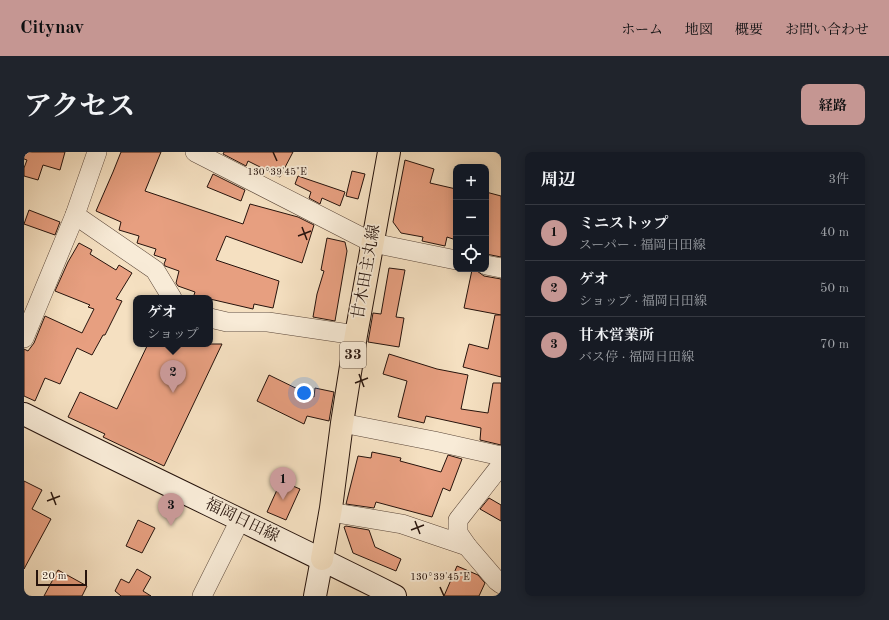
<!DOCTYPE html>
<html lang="ja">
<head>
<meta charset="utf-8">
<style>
	body { margin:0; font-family:"Old Standard TT","Noto Serif JP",serif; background:#20242c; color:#f1f3f6 }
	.controls { position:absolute; right:12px; top:12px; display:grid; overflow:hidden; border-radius:8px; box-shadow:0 2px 10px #0003 }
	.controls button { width:36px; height:36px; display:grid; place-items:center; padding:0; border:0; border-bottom:1px solid #363941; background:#171b24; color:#f1f3f6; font:20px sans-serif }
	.scale { position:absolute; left:12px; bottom:10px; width:51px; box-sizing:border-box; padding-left:4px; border:2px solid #26130c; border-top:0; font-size:11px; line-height:14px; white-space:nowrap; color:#26130c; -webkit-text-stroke:3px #f8ebd7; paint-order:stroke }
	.you { position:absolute; left:280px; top:241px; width:14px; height:14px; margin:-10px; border:3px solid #fff; border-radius:50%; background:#1a73e8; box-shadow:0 0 0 6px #1a73e833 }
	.badge { display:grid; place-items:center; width:26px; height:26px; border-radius:50%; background:#c59692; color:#111; font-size:13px; font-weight:700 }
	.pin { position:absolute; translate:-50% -33px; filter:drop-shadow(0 1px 2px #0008) }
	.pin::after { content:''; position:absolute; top:21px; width:14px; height:12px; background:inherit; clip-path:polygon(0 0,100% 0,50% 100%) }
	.popup { position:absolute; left:109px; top:143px; width:80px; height:52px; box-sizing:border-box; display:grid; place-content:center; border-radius:8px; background:#171b24; filter:drop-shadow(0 1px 3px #0005); font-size:13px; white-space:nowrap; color:#9ea1a6 }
	.popup b { font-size:15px; color:#f1f3f6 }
	.popup::after { content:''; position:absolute; left:50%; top:100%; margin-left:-8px; border:8px solid transparent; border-top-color:#171b24 }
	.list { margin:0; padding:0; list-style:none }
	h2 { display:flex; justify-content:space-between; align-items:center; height:52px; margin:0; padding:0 16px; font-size:17px }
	h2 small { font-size:13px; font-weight:400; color:#9ea1a6 }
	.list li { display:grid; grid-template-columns:26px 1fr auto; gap:12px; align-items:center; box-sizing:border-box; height:56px; padding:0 16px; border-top:1px solid #363941 }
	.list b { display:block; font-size:15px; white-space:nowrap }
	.list p { margin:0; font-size:13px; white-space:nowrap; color:#9ea1a6 }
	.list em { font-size:13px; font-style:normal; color:#9ea1a6 }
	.icon { flex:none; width:22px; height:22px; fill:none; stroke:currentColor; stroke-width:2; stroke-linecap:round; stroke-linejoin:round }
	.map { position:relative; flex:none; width:477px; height:444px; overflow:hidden; border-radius:8px }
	header { display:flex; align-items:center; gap:24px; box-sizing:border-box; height:56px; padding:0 20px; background:#c59692; color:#111 }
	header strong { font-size:19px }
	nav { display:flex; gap:22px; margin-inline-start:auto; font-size:14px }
	.intro { display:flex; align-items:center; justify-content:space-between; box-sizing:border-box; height:96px; padding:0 24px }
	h1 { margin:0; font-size:28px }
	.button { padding:10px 18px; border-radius:8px; background:#c59692; color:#111; font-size:14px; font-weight:700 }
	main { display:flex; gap:24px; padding:0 24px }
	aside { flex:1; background:#171b24; border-radius:8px; box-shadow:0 2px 10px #0003 }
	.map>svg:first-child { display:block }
</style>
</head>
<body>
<header>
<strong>Citynav</strong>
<nav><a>ホーム</a><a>地図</a><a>概要</a><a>お問い合わせ</a></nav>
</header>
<div class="intro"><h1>アクセス</h1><a class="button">経路</a></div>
<main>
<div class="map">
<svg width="477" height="444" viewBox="0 0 477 444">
	<rect width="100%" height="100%" fill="#f5e0c1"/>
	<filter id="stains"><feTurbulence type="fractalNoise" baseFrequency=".005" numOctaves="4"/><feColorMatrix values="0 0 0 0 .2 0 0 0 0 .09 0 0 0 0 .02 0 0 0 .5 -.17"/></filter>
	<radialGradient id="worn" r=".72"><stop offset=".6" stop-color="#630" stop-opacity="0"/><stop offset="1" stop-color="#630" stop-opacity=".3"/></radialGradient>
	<!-- building -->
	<g fill="#e79f80" stroke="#26130c">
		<path d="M0,0H41L36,18L19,13L14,28L0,24V16L3,8L0,7Z"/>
		<path d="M97,0H137L121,39L219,72L226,52L274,65L290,73L278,111L202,84L192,108L255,129L249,156L230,152L229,157L186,147V146H169L171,140L154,134L152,131L155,119L141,114L140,112L142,107L130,103L132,97L113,91L115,84L95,78L97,70L72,59L89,20Z"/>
		<path d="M200,0H269L256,25L224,9L222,14L199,2Z"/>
		<path d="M381,8L410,17L406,31L432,37V88L423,85L421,94L398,89L399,85L377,81L369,70Z"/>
		<path d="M328,19L341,22L334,47L322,44Z"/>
		<path d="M189,22L221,38L217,49L183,35Z"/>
		<path d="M274,24L321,40L316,54L298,46L296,52L285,46L287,40L271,32Z"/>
		<path d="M462,40L477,44V105L462,102Z"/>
		<path d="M5,58L36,70L31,83L0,72Z"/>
		<path d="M303,86L321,90L323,99L311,169L289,165L293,142L300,119L297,118Z"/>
		<path d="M55,91L68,98L66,102L92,118L95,113L108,121L92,147L98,149L81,183H79L68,203L53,196L36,232L21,226L11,249L0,244V197L4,199L10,191L21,164L58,181L70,157L64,155L66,153L31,139L44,110Z"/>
		<path d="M365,116L381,118L372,165L380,166L375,195L344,190L349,161L357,162Z"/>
		<path d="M448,118L453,119L460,124L477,127V163L440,156Z"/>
		<path d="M471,163H477V225L439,215L445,192L464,197Z"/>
		<path d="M124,192H198L140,314L79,285L81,282L44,265L56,240L93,257Z"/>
		<path d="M365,202L413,217L444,223L437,257L464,261L469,231H477V293L456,288L457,276L402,264L400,271L374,265L383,229L359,222Z"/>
		<path d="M245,223L290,245L291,236L310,240L305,269L283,264L280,272L233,249Z"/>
		<path d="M348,300L377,306L376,309L417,320L424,303L438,307L426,339L419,336L408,365L352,350L350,356L322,352L334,304L347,306Z"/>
		<path d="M0,329L18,338L8,357L27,367L0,417Z"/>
		<path d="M257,329L276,337L262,368L243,360Z"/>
		<path d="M465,346L477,353V369L456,357Z"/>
		<path d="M114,368L131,376L118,401L102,394Z"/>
		<path d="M322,374L345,378L351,395L377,407L372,419L329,401L320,375Z"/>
		<path d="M433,414L454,423L461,431L455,444H420Z"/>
		<path d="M113,417L127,425L119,439L127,444H97L91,439L97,427L105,431Z"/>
		<path d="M34,418L63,434L58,444H20Z"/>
	</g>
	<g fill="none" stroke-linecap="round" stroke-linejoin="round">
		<!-- street casing -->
		<g stroke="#5a4639" stroke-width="20">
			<g id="street">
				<path d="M171,0L349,91L432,108"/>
				<path d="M51,63L131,118L148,146"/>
				<path d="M462,113L477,116"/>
				<path d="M186,166L203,170H244L332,183"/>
				<path d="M0,186L51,63L73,0"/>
				<path d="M318,271L410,289L477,304"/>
				<path d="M477,313L434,368V381L443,394L473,429L477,432"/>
				<path d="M306,360L378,372L443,394"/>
				<path d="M178,444L216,368"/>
			</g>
		</g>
		<!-- secondary casing -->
		<g stroke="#26130c" stroke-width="24">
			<g id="secondary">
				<path d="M0,262C123,324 248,382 371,444"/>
				<path d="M291,444L298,407"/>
			</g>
		</g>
		<!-- primary casing -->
		<g stroke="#26130c" stroke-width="24">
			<path id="primary" d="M298,407L307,356L318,271L332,183L365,0"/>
		</g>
		<!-- street -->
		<use href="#street" stroke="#f8ebd7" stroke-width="19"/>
		<!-- secondary -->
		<use href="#secondary" stroke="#f8ebd7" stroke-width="22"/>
		<!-- primary -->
		<use href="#primary" stroke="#f5e0c1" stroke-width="22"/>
	</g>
	<!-- ticks -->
	<path fill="none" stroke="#26130c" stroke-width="1.5" d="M249,0L253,9M278,75L283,88M274,84L287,79M335,222L340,235M331,231L344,226M27,340L32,353M23,349L36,344M391,369L396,382M387,378L400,373M416,435L420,444"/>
	<g text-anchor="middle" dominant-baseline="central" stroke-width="3.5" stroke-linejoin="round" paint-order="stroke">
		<!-- shield labels -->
		<rect fill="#f8ebd7" stroke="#655449" stroke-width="1" x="316" y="190" width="26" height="26" rx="3"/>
		<g font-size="15" font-weight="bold" fill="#26130c">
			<text x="329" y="203">33</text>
		</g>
		<!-- street labels -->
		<g font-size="16" fill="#26130c" stroke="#f8ebd7">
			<text transform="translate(343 120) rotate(-80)">甘木田主丸線</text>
			<text transform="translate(218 369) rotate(26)">福岡日田線</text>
		</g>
	</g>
	<g font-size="10" text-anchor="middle" fill="#26130c" stroke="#f8ebd7" stroke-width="3.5" stroke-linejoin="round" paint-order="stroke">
		<text x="253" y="23">130°39'45"E</text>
		<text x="416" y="428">130°39'45"E</text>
	</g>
	<rect width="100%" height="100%" filter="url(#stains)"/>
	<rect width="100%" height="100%" fill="url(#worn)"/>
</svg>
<div class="controls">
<button>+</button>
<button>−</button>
<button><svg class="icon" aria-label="locate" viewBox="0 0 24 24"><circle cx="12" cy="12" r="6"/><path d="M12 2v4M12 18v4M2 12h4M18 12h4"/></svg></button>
</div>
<div class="scale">20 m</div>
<div class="you"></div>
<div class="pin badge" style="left:259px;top:348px">1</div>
<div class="pin badge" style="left:149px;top:241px">2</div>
<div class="popup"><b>ゲオ</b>ショップ</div>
<div class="pin badge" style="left:147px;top:374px">3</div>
</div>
<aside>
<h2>周辺<small>3件</small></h2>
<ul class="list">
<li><span class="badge">1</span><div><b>ミニストップ</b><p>スーパー · 福岡日田線</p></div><em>40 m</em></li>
<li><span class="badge">2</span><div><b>ゲオ</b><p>ショップ · 福岡日田線</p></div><em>50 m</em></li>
<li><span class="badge">3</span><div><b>甘木営業所</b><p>バス停 · 福岡日田線</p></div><em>70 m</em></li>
</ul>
</aside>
</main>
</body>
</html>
